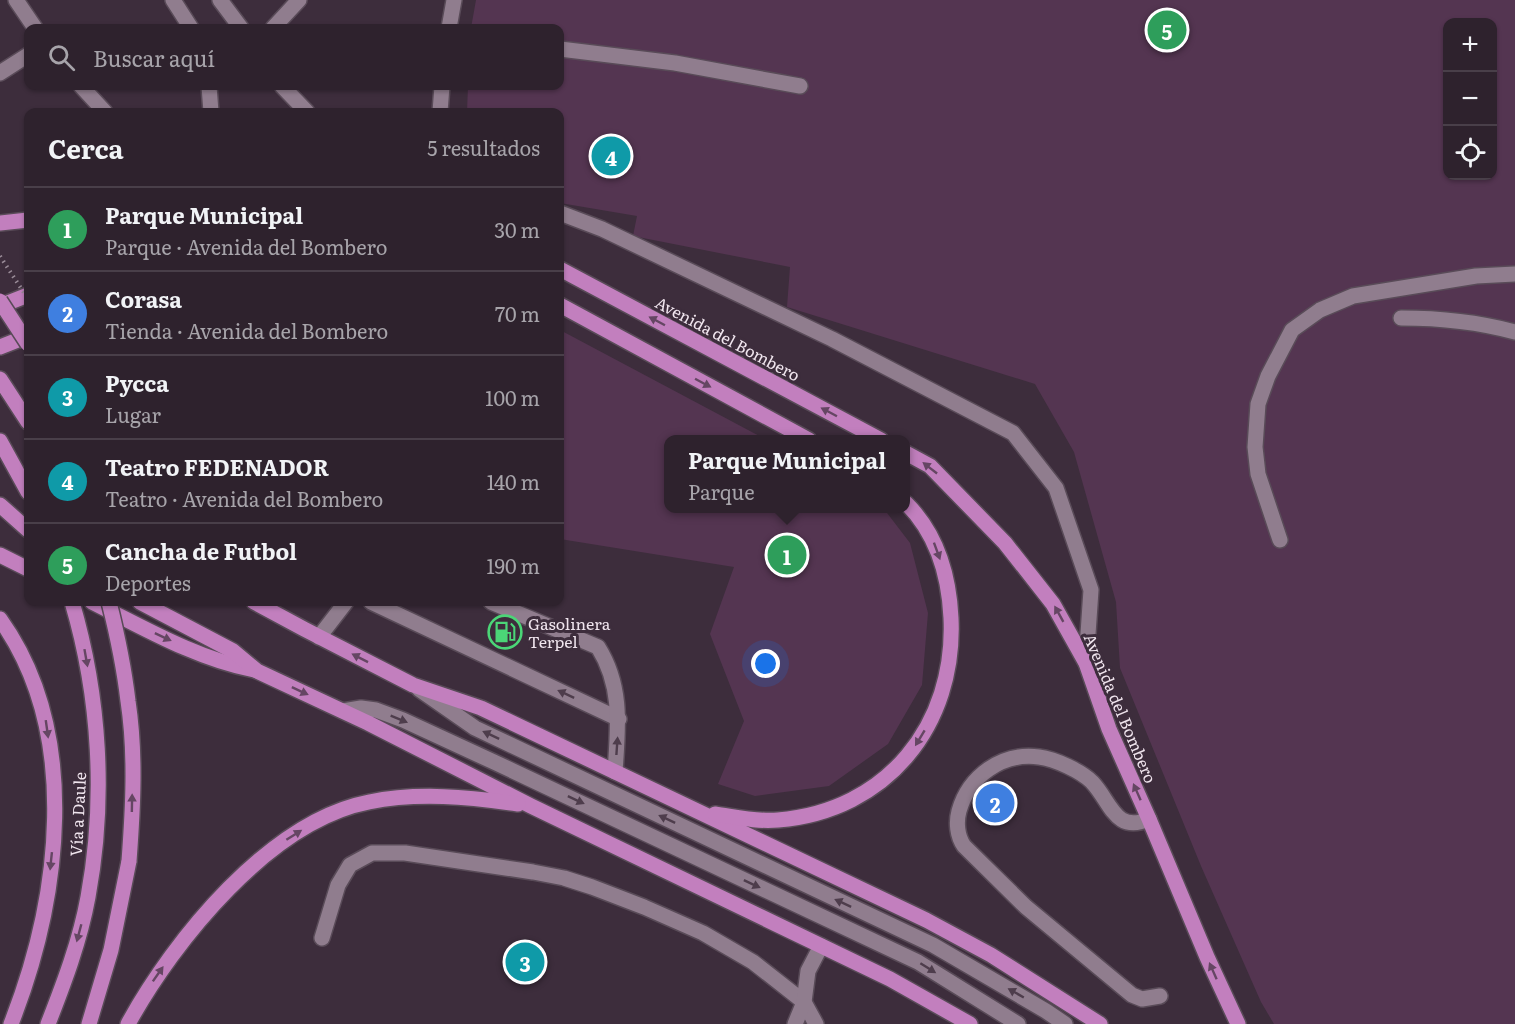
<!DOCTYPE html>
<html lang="es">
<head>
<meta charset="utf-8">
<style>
	body { margin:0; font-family:Literata,serif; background:#3a2f39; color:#f1f3f6 }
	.controls { position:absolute; right:18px; top:18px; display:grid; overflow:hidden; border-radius:12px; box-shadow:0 2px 4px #0004 }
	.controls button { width:54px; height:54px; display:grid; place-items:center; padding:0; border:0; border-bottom:2px solid #493f49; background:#2e222d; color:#f1f3f6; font:30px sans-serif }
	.you { position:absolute; left:766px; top:664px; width:21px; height:21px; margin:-15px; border:4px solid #fff; border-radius:50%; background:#1a73e8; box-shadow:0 0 0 9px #1a73e833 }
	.badge { display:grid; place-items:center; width:39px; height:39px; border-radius:50%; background:#1a73e8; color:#fff; font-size:20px; font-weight:700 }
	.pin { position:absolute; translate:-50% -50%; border:3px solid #fff; box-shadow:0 2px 6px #0006 }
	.popup { position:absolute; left:664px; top:435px; width:246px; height:78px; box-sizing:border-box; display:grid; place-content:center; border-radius:12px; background:#2e222d; filter:drop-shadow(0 2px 4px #0005); font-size:20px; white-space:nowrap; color:#a7a4aa }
	.popup b { font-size:22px; color:#f1f3f6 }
	.popup::after { content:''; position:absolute; left:50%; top:100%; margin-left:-12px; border:12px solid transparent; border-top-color:#2e222d }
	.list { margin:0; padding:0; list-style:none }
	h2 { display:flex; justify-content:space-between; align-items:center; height:78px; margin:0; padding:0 24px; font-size:26px }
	h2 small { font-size:20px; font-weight:400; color:#a7a4aa }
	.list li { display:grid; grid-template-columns:39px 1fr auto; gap:18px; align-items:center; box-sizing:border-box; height:84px; padding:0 24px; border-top:2px solid #493f49 }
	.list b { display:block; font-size:22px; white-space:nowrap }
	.list p { margin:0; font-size:20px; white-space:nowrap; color:#a7a4aa }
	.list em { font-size:20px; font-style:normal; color:#a7a4aa }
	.icon { flex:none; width:33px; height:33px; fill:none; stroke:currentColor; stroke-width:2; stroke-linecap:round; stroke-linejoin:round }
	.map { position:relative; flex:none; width:1515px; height:1024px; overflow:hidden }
	.search { position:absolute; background:#2e222d; box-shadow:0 2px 4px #0004; left:24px; top:24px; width:540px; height:66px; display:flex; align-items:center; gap:15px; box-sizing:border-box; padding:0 21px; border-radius:12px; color:#a7a4aa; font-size:22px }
	.panel { position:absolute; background:#2e222d; box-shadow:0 2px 4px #0004; left:24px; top:108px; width:540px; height:498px; border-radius:12px }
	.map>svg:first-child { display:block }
</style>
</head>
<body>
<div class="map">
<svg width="1515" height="1024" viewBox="0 0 1515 1024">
	<rect width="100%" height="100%" fill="#3d2d3c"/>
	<!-- green -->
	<g fill="#543551" fill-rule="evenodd">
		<path d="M476,0H1515V1024H1274L1261,1002L1201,866L1120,668L1116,602L1074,452L1035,384L787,307L790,267L633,236L637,216L560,203V112H467L468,86H560V28H471ZM1448,22H1492V176H1448Z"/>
		<path d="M560,330L765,439L668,440V508L884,509L910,543L928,613L922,685L888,744L829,786L755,796L718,784L744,721L710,634L734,567L560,539Z"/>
	</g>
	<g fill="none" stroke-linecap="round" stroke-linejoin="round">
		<!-- minor casing -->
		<g stroke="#594b58" stroke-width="18">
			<g id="minor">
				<path d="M16,0L35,28"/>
				<path d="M173,0L191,28"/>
				<path d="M220,0L241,28"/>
				<path d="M273,28L299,0"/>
				<path d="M449,28L454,0"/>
				<path d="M560,49L675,63L800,86"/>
				<path d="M0,73L28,55"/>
				<path d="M81,86L105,112"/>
				<path d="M209,86L211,112"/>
				<path d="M282,86L307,112"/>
				<path d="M440,112L442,86"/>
				<path d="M560,213L602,229L832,339L1013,433L1056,488L1091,590L1086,663"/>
				<path d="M1401,318C1439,318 1478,322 1515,332"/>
				<path d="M1280,540L1258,474L1255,447L1258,404L1268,376L1292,330L1320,310L1353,296L1476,276L1515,274"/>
				<path d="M371,602L619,719"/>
				<path d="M491,602L598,647C623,687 618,727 615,772"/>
				<path d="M319,637L346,602"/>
				<path d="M419,689L475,728L933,945L1046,1011L1065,1024"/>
				<path d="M343,711L361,708L376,710L403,720L494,762L918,962L1018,1024"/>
				<path d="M1149,819C1115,834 1111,802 1092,782C1081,771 1055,759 1039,757C1002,752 969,776 959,811C956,822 957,836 964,846L1026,907L1132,995L1142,999L1160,996"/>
				<path d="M322,938L338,885L350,865L372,853H405L533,872L564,878L592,887L644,907L703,933L753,962L804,1002L816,1024"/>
				<path d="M795,1024L804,1002L808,971L821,946"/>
			</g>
		</g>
		<!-- major casing -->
		<g stroke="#594b58" stroke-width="18">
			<g id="major">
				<path d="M0,223L28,220"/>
				<path d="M560,269L881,440"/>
				<path d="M560,305L809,440"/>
				<path d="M0,306L28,295"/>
				<path d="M0,347L28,336"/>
				<path d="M0,379L28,422"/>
				<path d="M0,441L28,492"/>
				<path d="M906,453L930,466L1005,543L1053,604L1086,663L1109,729L1149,819L1207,957L1238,1024"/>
				<path d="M0,505L28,530"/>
				<path d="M0,555L28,569"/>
				<path d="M92,602C144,628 197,659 254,670"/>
				<path d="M140,602L233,651L257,671L368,723L531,806L890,979L970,1024"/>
				<path d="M254,602L304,629L413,685L481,708L926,920L991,955L1100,1024"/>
				<path d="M0,619C82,734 60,899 11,1024"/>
				<path d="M715,814C736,817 757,822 778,820C887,811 956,725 951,618C949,575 937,534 906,503"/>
				<path d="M48,1024C64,983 80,941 88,897C106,800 100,697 72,602"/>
				<path d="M89,1024L111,950L129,861"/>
				<path d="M128,1024C174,940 270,821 369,802C418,792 469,797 518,804"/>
			</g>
		</g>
		<!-- minor -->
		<use href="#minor" stroke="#907d8e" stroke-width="15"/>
		<!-- major -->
		<use href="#major" stroke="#c27fbe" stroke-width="15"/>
		<!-- major-bridge casing -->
		<g stroke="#594b58" stroke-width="18" stroke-linecap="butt">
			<g id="major-bridge">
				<path d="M0,301L28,344"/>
				<path d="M109,602C117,634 124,667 128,701C136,754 133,808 129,861"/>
			</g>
		</g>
		<!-- path-bridge -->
		<path stroke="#998b97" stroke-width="4" stroke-dasharray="1.5 4.5" stroke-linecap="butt" d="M0,256L28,299"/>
		<!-- major-bridge -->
		<use href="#major-bridge" stroke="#c27fbe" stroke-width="15"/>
	</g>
	<!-- one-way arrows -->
	<defs><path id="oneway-solid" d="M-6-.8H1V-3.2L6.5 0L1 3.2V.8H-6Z" transform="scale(1.5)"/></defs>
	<g fill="#654663">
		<use href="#oneway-solid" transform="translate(657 321) rotate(-152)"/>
		<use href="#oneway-solid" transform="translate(703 383) rotate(28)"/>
		<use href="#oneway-solid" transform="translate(829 412) rotate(-152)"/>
		<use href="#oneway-solid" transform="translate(930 468) rotate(-142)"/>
		<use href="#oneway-solid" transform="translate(937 551) rotate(70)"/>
		<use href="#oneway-solid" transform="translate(1059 614) rotate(-119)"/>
		<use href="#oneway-solid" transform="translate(163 637) rotate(25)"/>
		<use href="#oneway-solid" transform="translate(86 658) rotate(80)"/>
		<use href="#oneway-solid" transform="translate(360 658) rotate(-153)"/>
		<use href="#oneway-solid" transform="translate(300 691) rotate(25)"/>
		<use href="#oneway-solid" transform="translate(47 729) rotate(82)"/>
		<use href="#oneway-solid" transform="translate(920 738) rotate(121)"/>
		<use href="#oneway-solid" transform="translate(1137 792) rotate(-114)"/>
		<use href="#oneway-solid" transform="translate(132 803) rotate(-89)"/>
		<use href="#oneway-solid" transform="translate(294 835) rotate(-32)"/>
		<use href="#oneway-solid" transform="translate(51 861) rotate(96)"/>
		<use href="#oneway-solid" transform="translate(79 933) rotate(105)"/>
		<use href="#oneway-solid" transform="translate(1213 971) rotate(-114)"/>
		<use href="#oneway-solid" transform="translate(158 974) rotate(-55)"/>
	</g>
	<g fill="#4e3d4c">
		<use href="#oneway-solid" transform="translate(566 694) rotate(-155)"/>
		<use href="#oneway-solid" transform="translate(399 719) rotate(22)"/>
		<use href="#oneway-solid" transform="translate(491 735) rotate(-155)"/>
		<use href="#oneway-solid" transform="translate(617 746) rotate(-86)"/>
		<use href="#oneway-solid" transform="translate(576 800) rotate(25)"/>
		<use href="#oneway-solid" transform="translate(667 819) rotate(-155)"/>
		<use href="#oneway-solid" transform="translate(752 884) rotate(25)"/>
		<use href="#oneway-solid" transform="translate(843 903) rotate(-155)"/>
		<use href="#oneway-solid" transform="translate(928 968) rotate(32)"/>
		<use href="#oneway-solid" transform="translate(1016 993) rotate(-150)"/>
	</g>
	<!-- icons -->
	<defs>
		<g id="fuel-ring" transform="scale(1.725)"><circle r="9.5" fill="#3d2d3c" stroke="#4bd677" stroke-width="1.5"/><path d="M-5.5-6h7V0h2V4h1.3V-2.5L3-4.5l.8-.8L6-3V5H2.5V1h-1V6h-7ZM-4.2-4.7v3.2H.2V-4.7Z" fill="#4bd677"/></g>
	</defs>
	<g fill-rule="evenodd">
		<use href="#fuel-ring" x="505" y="632"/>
	</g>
	<g text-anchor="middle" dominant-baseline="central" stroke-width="6" stroke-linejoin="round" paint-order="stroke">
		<!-- street labels -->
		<g font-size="16" fill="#f0e5ee" stroke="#3d2d3c">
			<text transform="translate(728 338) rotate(28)">Avenida del Bombero</text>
			<text transform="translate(1121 708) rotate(67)">Avenida del Bombero</text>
			<text transform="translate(77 814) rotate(-87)">Vía a Daule</text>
		</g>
		<!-- poi labels -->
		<g font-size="16" fill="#f0e5ee" stroke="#3d2d3c" text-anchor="start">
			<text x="528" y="623">Gasolinera<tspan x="528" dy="18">Terpel</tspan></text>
		</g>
	</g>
</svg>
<div class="controls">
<button>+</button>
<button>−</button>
<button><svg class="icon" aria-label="locate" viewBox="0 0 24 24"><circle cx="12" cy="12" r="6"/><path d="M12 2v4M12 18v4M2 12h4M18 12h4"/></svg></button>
</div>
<div class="you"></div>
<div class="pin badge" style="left:787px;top:555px;background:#2e9e5b">1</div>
<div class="popup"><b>Parque Municipal</b>Parque</div>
<div class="pin badge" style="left:995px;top:803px;background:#3f7fe0">2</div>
<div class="pin badge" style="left:525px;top:962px;background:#0f9aa8">3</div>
<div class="pin badge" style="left:611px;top:156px;background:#0f9aa8">4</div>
<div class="pin badge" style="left:1167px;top:30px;background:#2e9e5b">5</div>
<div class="search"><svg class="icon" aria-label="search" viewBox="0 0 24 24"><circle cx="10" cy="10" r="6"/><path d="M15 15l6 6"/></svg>Buscar aquí</div>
<section class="panel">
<h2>Cerca<small>5 resultados</small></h2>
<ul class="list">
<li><span class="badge" style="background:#2e9e5b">1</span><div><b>Parque Municipal</b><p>Parque · Avenida del Bombero</p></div><em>30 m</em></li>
<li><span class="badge" style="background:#3f7fe0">2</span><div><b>Corasa</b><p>Tienda · Avenida del Bombero</p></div><em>70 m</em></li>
<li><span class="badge" style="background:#0f9aa8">3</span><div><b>Pycca</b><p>Lugar</p></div><em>100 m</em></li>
<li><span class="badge" style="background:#0f9aa8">4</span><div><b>Teatro FEDENADOR</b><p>Teatro · Avenida del Bombero</p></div><em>140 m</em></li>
<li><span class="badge" style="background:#2e9e5b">5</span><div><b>Cancha de Futbol</b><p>Deportes</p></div><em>190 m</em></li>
</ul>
</section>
</div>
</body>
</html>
